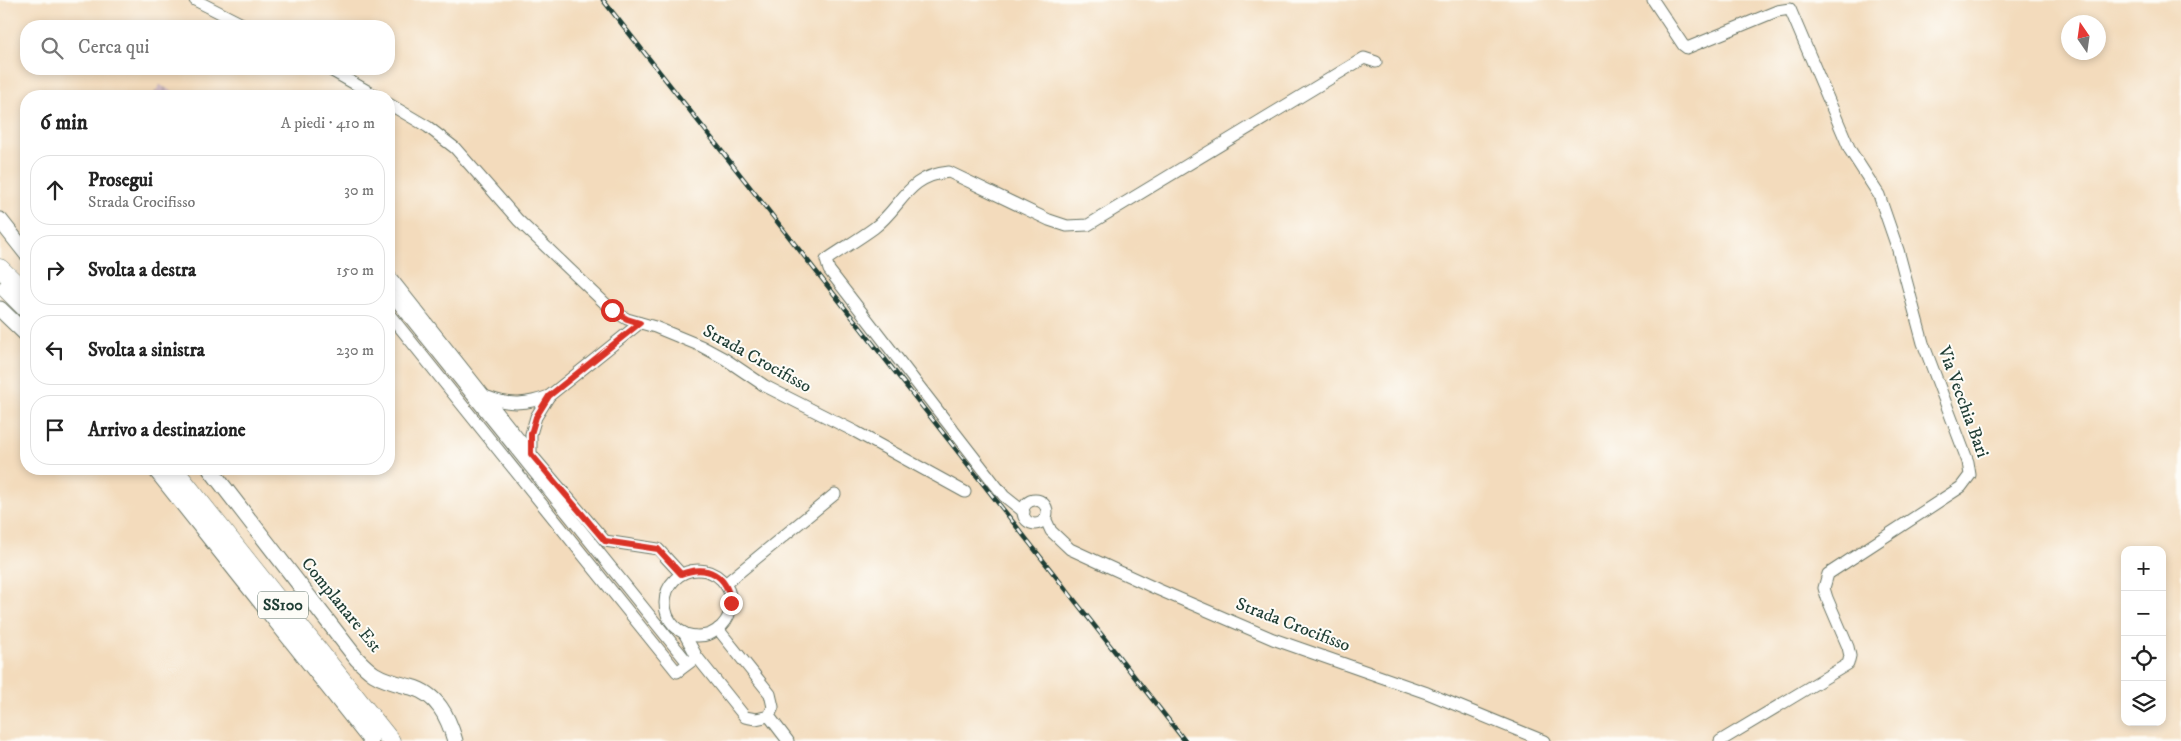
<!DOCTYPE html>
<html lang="it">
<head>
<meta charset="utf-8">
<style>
	body { margin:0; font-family:"IM FELL DW Pica",serif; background:#f2f2f2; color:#222 }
	.controls { position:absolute; right:15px; bottom:15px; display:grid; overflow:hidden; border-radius:10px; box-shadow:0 2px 8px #0003 }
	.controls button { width:45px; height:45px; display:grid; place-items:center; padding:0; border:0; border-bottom:1px solid #e0e0e0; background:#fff; color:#222; font:25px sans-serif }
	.compass { position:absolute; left:2061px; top:15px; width:45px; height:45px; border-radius:50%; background:#fff; box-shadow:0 2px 8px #0003; rotate:347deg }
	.stop { position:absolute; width:15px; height:15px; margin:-11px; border:4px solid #d93025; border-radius:50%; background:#fff }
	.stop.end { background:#d93025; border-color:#fff; box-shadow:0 1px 5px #0008 }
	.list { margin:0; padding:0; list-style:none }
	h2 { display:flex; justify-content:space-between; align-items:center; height:65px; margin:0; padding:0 20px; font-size:21px }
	h2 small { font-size:16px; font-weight:400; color:#767676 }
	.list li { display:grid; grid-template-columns:32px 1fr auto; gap:15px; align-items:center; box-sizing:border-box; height:70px; margin:0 10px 10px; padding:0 10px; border:1px solid #e0e0e0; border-radius:20px }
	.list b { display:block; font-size:19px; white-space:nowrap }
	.list p { margin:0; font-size:16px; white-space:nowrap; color:#767676 }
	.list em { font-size:16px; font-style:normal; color:#767676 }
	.icon { flex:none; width:28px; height:28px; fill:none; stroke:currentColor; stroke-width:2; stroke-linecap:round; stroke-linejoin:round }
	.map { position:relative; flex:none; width:2181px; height:741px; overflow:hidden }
	.search { position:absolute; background:#fff; box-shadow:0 2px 8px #0003; left:20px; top:20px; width:375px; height:55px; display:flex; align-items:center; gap:12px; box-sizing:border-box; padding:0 18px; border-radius:20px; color:#767676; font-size:19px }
	.panel { position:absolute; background:#fff; box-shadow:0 2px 8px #0003; left:20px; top:90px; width:375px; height:385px; border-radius:20px }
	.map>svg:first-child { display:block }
</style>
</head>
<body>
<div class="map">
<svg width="2181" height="741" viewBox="0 0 2181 741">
	<defs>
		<pattern id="industrial-grid" width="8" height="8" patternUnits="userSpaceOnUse" patternTransform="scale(1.25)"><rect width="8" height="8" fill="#d2bec5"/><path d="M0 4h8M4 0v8" fill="none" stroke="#aa9ca1"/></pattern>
	</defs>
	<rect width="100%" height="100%" fill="#fdfcf7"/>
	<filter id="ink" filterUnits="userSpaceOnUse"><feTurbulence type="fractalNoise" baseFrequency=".02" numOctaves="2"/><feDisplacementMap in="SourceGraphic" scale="10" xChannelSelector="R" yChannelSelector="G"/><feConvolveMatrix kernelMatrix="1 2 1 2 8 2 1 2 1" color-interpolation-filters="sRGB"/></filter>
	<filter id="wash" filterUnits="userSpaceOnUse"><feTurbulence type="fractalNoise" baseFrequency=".0096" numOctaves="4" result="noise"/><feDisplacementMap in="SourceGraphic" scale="20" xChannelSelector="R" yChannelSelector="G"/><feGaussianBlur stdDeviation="1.12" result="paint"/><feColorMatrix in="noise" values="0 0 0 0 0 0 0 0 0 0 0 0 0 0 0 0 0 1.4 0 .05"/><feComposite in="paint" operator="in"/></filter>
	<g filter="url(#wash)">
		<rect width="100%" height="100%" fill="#f3dbbc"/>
		<!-- industrial -->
		<path fill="url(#industrial-grid)" d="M160,85L182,96H152Z"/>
	</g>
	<g filter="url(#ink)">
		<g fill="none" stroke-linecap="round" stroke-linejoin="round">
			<!-- minor casing -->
			<g stroke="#697464" stroke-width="13">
				<g id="minor">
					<path d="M195,0L246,26"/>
					<path d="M1653,0L1683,45L1687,48L1777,11L1790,9L1850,150L1879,195L1898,250L1923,343L1968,462L1970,475L1961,487L1828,574L1824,588L1827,598L1848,647L1850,656L1848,664L1720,741"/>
					<path d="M329,69L376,96"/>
					<path d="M389,104L428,127L455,148L518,220L612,310L627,319L655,327L701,346L725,359L765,386L856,432L965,492"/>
					<path d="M389,275L531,454L605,541L658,549L681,574"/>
					<path d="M389,292L688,663"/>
					<path d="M389,314L677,672L697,657"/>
					<path d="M488,397C510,406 528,404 549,396"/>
					<path d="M531,454V434L536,417L549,396L640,323"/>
					<circle cx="1035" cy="512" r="12"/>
					<path d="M1024,512L1004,496L829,270L826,260C842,249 859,239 874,228C903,206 906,176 949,172L1049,220L1067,226L1088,225L1364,58L1376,62"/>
					<path d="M1045,518L1051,531L1070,549L1157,589L1273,639L1427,693L1544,741"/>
					<circle cx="698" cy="603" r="33"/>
					<path d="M725,584L835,494"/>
					<path d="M718,629L770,694L773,707L769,716L788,741"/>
					<path d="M684,633L697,657L745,717L756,719L769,716"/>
				</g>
			</g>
			<!-- major casing -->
			<g stroke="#697464" stroke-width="17">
				<g id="major">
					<path d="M0,220L26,253"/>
					<path d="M0,309L26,334"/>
					<path d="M155,469L371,741"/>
					<path d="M210,469L357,659C362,664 368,670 374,674C385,681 399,684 411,687C437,694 448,716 455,741"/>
				</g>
			</g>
			<!-- highway casing -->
			<g stroke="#697464" stroke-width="19">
				<g id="highway">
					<path d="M0,268L26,293"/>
					<path d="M6,289L26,309"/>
					<path d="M174,469L391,741"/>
				</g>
			</g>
			<!-- minor -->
			<use href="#minor" stroke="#fff" stroke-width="11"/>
			<!-- major -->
			<use href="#major" stroke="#fff" stroke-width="15"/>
			<!-- highway -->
			<use href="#highway" stroke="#fff" stroke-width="18"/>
			<!-- rail casing -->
			<g stroke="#1f3d34" stroke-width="4.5">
				<path id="rail" d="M603,0L1185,741"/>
			</g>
			<!-- rail -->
			<use href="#rail" stroke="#fdfcf7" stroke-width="2.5" stroke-dasharray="8" stroke-linecap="butt"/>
		</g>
	</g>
	<g fill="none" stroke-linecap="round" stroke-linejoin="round" filter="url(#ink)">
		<!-- route -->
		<path stroke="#d93025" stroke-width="6" d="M612,310L627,319L640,323L549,396L536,417L531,434V454L605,541L658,549L681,574C708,564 727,575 731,603"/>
	</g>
	<g text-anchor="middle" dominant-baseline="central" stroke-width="4" stroke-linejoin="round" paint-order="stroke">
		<!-- shield labels -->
		<rect fill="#fdfcf7" stroke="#62766e" stroke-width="1" x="258" y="591.5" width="50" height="27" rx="4"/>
		<g font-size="16" font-weight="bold" fill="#1f3d34">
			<text x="283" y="605">SS100</text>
		</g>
		<!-- street labels -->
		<g font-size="18" fill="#1f3d34" stroke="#fdfcf7">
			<text transform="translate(757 359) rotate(29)">Strada Crocifisso</text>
			<text transform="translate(1963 402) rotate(70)">Via Vecchia Bari</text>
			<text transform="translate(341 605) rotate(51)">Complanare Est</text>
			<text transform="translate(1293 625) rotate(21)">Strada Crocifisso</text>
		</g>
	</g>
</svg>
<div class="controls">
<button>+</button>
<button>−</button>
<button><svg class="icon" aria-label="locate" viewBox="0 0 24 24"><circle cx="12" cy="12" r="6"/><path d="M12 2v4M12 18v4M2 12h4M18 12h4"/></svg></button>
<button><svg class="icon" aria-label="layers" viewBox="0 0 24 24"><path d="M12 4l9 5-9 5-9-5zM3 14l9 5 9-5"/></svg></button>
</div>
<svg class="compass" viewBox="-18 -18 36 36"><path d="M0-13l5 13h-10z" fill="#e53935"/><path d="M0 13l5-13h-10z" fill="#767676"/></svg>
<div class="stop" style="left:612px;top:310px"></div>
<div class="stop end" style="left:731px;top:603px"></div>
<div class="search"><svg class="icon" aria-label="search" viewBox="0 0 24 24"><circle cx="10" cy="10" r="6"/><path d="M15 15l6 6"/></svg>Cerca qui</div>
<section class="panel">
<h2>6 min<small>A piedi · 410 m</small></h2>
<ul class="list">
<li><svg class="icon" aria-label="ahead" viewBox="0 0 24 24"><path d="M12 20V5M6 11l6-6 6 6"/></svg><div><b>Prosegui</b><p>Strada Crocifisso</p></div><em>30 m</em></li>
<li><svg class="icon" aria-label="right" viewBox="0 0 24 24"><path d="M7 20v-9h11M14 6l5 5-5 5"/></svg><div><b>Svolta a destra</b></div><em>150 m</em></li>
<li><svg class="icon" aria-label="left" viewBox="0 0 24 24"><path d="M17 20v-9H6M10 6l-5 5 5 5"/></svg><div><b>Svolta a sinistra</b></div><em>230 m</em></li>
<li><svg class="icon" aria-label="arrive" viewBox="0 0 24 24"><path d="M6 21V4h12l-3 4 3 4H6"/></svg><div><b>Arrivo a destinazione</b></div></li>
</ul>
</section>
</div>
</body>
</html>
